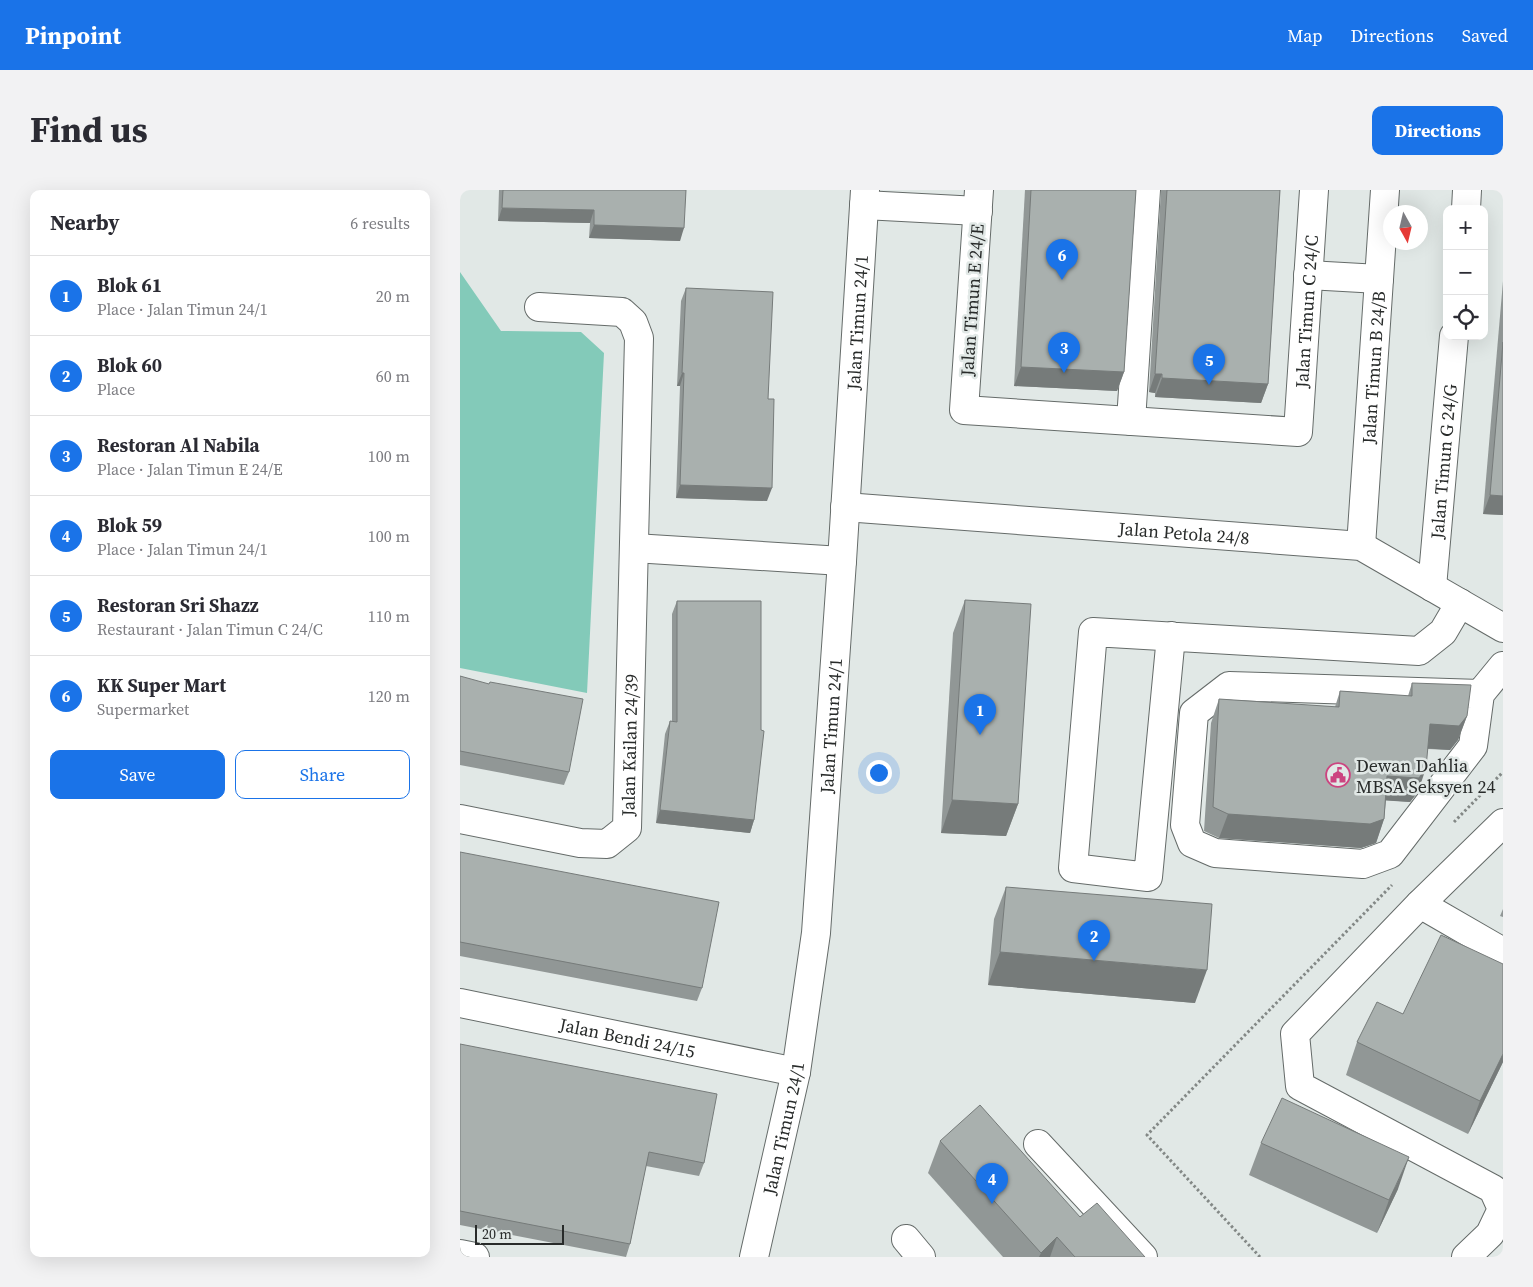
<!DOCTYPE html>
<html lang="en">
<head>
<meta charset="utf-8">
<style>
	body { margin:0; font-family:"Source Serif 4",serif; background:#f2f2f3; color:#2b2b33 }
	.controls { position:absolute; right:15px; top:15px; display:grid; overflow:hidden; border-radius:10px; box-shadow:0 5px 20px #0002 }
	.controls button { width:45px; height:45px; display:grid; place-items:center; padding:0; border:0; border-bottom:1px solid #e1e1e2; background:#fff; color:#2b2b33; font:25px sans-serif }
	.compass { position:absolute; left:923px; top:15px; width:45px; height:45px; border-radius:50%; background:#fff; box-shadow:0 5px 20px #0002; rotate:172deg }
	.scale { position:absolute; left:15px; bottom:12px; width:89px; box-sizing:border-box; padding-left:5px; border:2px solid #282b2a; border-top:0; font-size:14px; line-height:18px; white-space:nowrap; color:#282b2a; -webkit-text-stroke:4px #e1e8e6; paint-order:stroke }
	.you { position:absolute; left:418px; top:582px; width:18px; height:18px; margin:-12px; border:4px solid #fff; border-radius:50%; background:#1a73e8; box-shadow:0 0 0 8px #1a73e833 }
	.badge { display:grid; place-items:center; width:32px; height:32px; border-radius:50%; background:#1a73e8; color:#fff; font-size:16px; font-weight:700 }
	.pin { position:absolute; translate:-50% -41px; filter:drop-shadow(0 1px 2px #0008) }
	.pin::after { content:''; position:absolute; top:26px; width:18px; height:15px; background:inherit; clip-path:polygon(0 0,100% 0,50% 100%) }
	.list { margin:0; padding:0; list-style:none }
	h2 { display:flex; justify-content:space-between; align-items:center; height:65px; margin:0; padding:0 20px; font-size:21px }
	h2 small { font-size:16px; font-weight:400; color:#7c7c81 }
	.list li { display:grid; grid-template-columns:32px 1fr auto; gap:15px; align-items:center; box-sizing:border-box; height:80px; padding:0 20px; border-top:1px solid #e1e1e2 }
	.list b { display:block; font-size:19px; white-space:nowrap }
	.list p { margin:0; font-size:16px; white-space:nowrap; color:#7c7c81 }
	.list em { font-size:16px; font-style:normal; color:#7c7c81 }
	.actions { display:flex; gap:10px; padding:15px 20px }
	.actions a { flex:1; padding:11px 0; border:1px solid #1a73e8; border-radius:10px; text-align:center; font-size:18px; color:#1a73e8 }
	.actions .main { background:#1a73e8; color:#fff }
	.icon { flex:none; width:28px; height:28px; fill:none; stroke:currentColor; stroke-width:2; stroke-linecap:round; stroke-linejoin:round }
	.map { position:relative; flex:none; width:1043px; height:1067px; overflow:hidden; border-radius:10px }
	header { display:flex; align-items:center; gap:30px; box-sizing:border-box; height:70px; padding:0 25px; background:#1a73e8; color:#fff }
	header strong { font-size:24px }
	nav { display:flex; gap:28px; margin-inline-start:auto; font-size:18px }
	.intro { display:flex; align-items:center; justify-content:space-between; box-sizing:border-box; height:120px; padding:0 30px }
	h1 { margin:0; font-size:35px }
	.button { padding:12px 22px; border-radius:10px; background:#1a73e8; color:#fff; font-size:18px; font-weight:700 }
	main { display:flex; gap:30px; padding:0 30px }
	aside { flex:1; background:#fff; border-radius:10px; box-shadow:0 5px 20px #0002 }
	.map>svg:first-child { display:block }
</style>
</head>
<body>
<header>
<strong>Pinpoint</strong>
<nav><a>Map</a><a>Directions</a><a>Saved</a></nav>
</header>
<div class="intro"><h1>Find us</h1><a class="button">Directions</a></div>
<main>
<aside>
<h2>Nearby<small>6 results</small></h2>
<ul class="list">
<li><span class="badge">1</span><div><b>Blok 61</b><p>Place · Jalan Timun 24/1</p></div><em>20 m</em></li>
<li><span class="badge">2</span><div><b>Blok 60</b><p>Place</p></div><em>60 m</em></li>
<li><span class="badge">3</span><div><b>Restoran Al Nabila</b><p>Place · Jalan Timun E 24/E</p></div><em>100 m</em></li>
<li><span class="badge">4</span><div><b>Blok 59</b><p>Place · Jalan Timun 24/1</p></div><em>100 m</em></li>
<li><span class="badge">5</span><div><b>Restoran Sri Shazz</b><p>Restaurant · Jalan Timun C 24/C</p></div><em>110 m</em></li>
<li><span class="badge">6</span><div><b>KK Super Mart</b><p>Supermarket</p></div><em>120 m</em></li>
</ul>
<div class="actions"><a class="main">Save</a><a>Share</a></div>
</aside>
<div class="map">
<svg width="1043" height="1067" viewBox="0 0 1043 1067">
	<rect width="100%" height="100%" fill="#e1e8e6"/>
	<!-- park -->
	<path fill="#83cab9" d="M0,82L41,141L121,142L144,163L127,503L0,478Z"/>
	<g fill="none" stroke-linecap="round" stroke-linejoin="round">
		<!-- minor casing -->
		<g stroke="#656b69" stroke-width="30">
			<g id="minor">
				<path id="s1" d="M519,0L504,220L838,242L854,0"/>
				<path d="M404,15L518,21"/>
				<path d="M1006,19L1007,0"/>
				<path d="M848,85L919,89"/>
				<path d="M671,231L686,0"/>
				<path id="s2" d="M385,317L901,356L1043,438"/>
				<path id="s3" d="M901,356L925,0"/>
				<path d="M174,358L382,371"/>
				<path id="s4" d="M972,397L994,146"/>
				<path d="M711,446L688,687L613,678L633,442L959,461L983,442L1000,413"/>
				<path d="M1020,504L769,496L734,523L725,635L732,653L755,663L903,674L930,664L1013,556L1020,504L1043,476"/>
				<path id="s5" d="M0,629L120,653L147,654L167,638L179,148L173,132L162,122L79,117"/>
				<path d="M960,714L1043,762"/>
				<path id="s6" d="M0,813L336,882"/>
				<path d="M578,954L683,1067"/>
				<path d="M446,1049L461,1067"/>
				<path d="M0,1064L15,1067"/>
				<path id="s7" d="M294,1067L336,882L356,743L382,371L405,0"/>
				<path d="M1006,1067L1030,1044L1042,1019L1033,999L840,896L835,844L960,714L1043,633"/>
			</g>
		</g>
		<!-- path -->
		<g stroke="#838886" stroke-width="3" stroke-dasharray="2.5 2.5" stroke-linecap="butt">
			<path d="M994,632L1043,582"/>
			<path d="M800,1067L687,945L932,695"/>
		</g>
		<!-- minor -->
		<use href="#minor" stroke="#fff" stroke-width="28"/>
	</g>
	<!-- wall -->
	<g fill="#919796">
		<path d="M39,0H226L220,51L129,48L130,33L38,31Z"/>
		<path d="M565,0H676L664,182L657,201L554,196Z"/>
		<path d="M701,0H820L808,194L801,213L695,207V203L689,202Z"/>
		<path d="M1043,91V325L1023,324Z"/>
		<path d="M226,98L308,209L307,311L216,308L220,196H217L221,111Z"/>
		<path d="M505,410L558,614L546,646L481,643L493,443Z"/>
		<path d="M217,411L294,630L290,643L196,633L205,544L210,531H212V424Z"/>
		<path d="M0,486L109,582L104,595L0,575Z"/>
		<path d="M952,493L1007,526L998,550L990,560L968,559L958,602L950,612L926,610L924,629L916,653L901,658L759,648L744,641L751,533L759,509L875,517L880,501L948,506Z"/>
		<path d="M0,662L242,798L237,811L0,766Z"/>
		<path d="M546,697L735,813L528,795L534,729Z"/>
		<path d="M1043,719V727L1040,726Z"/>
		<path d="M1043,774V872L1008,944L886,885L897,852L943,824Z"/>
		<path d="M0,854L244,973L239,986L186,976L170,1054L166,1067L0,1035Z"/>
		<path d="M480,951L620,1027L685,1067H543L468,983Z"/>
		<path d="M801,953L938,999L917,1043L789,985Z"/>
	</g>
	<!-- shaded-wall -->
	<g fill="#767b7a">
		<path d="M42,18L134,20L130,33L38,31Z"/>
		<path d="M134,35L224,38L220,51L129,48Z"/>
		<path d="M561,177L664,182L657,201L554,196Z"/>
		<path d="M222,183H224L220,196H217Z"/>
		<path d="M695,184H702L695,203L689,202Z"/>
		<path d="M702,188L808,194L801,213L695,207Z"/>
		<path d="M220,295L312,298L307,311L216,308Z"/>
		<path d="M1030,305L1043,306V325L1023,324Z"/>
		<path d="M1007,526L998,550L990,560L961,558L970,534Z"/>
		<path d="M966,578L958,602L950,612L918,610L927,586Z"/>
		<path d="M492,610L558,614L546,646L481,643Z"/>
		<path d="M200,620L294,630L290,643L196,633Z"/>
		<path d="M768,624L924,629L916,653L901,658L759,648Z"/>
		<path d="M540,762L747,780L735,813L528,795Z"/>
		<path d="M1043,864V872L1008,944L1020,911Z"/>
		<path d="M949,967L938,999L917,1043L929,1010Z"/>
		<path d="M597,1047L590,1067H579L581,1063Z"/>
	</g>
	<!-- building -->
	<g fill="#a9b0ae" stroke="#767b7a">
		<path d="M43,0H226L224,38L134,35V20L42,18Z"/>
		<path d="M571,0H676L664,182L561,177Z"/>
		<path d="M707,0H820L808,194L702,188V184H695Z"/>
		<path d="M226,98L313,102L308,209H314L312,298L220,295L224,183H222Z"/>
		<path d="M1043,152V306L1030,305Z"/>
		<path d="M505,410L571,414L558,614L492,610Z"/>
		<path d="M217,411H301V540L304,541L294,630L200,620L210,531L217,532Z"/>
		<path d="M0,486L29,494L30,492L123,509L109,582L0,561Z"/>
		<path d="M952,493L1011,495L1007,526L999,536L970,534L966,578L959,588L927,586L924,629L910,634L768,624L753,617L759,509L879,517L880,501L952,506Z"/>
		<path d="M0,662L259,712L242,798L0,752Z"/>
		<path d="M546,697L752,714L747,780L540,762Z"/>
		<path d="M981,745L1043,774V864L1020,911L897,852L917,812L943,824Z"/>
		<path d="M0,854L257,904L244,973L189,962L170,1054L0,1021Z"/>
		<path d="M822,908L949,967L929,1010L801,953Z"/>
		<path d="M520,915L620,1027L637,1013L685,1067H615L597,1047L581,1063L480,951Z"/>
	</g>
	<!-- icons -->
	<defs>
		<g id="civic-ring" transform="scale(1.25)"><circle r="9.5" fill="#e1e8e6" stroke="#cc4480" stroke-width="1.5"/><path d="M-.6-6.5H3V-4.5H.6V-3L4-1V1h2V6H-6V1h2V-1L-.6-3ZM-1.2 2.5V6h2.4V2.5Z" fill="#cc4480"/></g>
	</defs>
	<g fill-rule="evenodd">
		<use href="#civic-ring" x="878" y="585"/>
	</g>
	<g text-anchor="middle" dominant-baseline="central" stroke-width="5" stroke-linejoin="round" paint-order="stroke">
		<!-- street labels -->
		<g font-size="18" fill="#282b2a" stroke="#e1e8e6">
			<text transform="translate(512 110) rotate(-86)">Jalan Timun E 24/E</text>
			<text stroke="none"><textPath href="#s1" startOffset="676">Jalan Timun C 24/C</textPath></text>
			<text stroke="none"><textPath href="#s7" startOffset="942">Jalan Timun 24/1</textPath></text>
			<text stroke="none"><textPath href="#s3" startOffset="179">Jalan Timun B 24/B</textPath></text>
			<text stroke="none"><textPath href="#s4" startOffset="126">Jalan Timun G 24/G</textPath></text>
			<text stroke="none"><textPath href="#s2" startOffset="340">Jalan Petola 24/8</textPath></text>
			<text stroke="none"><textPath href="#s7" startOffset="538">Jalan Timun 24/1</textPath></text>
			<text stroke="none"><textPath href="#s5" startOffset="258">Jalan Kailan 24/39</textPath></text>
			<text stroke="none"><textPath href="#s6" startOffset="171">Jalan Bendi 24/15</textPath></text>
			<text stroke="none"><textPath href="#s7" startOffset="132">Jalan Timun 24/1</textPath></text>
		</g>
		<!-- poi labels -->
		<g font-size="18" fill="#282b2a" stroke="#e1e8e6" text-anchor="start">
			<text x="896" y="575">Dewan Dahlia<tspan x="896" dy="21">MBSA Seksyen 24</tspan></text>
		</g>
	</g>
</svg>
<div class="controls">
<button>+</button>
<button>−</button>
<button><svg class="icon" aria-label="locate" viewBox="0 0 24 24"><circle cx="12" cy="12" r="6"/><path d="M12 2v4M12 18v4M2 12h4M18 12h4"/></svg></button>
</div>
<svg class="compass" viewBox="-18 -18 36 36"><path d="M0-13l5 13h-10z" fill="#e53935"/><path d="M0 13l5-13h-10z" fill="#7c7c81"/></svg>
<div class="scale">20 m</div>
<div class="you"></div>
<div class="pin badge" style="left:520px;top:545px">1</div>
<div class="pin badge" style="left:634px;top:771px">2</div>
<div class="pin badge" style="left:604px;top:183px">3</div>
<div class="pin badge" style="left:532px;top:1014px">4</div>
<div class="pin badge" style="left:749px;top:195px">5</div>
<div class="pin badge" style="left:602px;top:90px">6</div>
</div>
</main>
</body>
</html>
